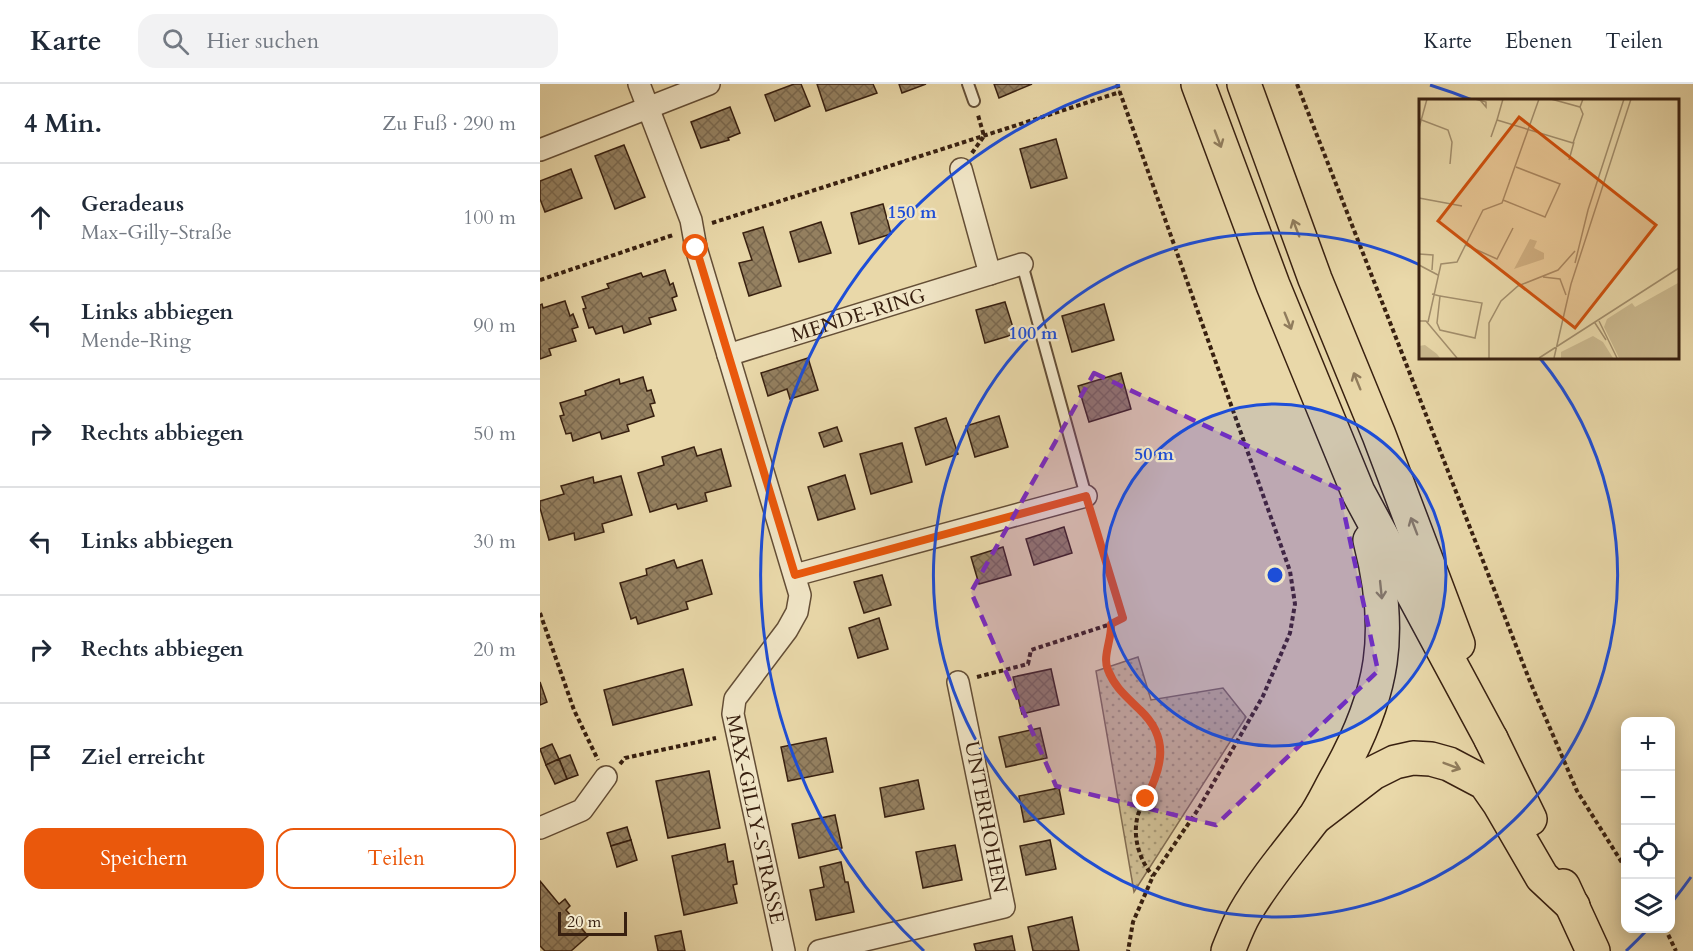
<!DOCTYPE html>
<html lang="de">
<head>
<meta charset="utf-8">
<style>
	body { margin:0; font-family:Cardo,serif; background:#f2f2f3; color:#1f2937 }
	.controls { position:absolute; right:18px; bottom:18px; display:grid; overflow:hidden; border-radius:12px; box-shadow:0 3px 15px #0003 }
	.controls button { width:54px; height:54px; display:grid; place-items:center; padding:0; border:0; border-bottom:2px solid #e0e1e3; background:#fff; color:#1f2937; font:30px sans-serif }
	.scale { position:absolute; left:18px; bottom:15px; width:69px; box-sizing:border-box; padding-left:6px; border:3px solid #382010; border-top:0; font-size:16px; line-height:21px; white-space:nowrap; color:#382010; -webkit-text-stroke:4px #f1e6c7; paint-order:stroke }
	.stop { position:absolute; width:18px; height:18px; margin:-14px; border:4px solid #ea580c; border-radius:50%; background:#fff }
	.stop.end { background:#ea580c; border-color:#fff; box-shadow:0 2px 6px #0008 }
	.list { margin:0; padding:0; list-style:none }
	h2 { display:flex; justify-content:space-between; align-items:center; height:78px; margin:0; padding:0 24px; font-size:26px }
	h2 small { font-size:20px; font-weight:400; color:#747a83 }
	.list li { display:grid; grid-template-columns:39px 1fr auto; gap:18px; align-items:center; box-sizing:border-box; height:108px; padding:0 24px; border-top:2px solid #e0e1e3 }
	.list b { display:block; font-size:22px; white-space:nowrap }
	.list p { margin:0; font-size:20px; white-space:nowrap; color:#747a83 }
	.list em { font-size:20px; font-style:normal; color:#747a83 }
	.actions { display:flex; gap:12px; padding:18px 24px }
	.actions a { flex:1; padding:14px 0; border:2px solid #ea580c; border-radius:18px; text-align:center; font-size:21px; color:#ea580c }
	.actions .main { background:#ea580c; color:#fff }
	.icon { flex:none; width:33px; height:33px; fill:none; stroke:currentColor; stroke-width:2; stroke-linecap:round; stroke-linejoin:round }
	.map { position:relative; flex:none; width:1153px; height:867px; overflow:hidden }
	header { display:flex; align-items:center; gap:36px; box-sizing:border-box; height:84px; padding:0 30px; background:#fff; border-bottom:2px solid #e0e1e3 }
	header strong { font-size:28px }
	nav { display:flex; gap:33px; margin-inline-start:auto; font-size:21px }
	.search { width:420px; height:54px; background:#f2f2f3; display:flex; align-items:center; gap:15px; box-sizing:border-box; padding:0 21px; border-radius:18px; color:#747a83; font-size:22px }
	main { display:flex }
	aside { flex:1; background:#fff }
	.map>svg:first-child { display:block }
</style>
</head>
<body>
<header>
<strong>Karte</strong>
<div class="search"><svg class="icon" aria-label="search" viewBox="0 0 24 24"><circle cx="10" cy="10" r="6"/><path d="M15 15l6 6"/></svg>Hier suchen</div>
<nav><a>Karte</a><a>Ebenen</a><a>Teilen</a></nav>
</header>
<main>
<aside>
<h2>4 Min.<small>Zu Fuß · 290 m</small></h2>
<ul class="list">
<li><svg class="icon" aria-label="ahead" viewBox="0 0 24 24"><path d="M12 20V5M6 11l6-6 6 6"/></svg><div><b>Geradeaus</b><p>Max-Gilly-Straße</p></div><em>100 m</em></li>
<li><svg class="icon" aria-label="left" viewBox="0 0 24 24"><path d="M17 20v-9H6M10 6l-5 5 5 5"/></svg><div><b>Links abbiegen</b><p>Mende-Ring</p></div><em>90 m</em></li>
<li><svg class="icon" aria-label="right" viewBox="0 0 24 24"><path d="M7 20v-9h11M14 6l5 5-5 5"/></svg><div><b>Rechts abbiegen</b></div><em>50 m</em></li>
<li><svg class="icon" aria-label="left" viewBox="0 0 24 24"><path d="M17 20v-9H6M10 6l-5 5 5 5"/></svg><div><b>Links abbiegen</b></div><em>30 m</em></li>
<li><svg class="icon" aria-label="right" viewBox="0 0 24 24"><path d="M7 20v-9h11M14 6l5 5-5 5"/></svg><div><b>Rechts abbiegen</b></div><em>20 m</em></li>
<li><svg class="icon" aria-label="arrive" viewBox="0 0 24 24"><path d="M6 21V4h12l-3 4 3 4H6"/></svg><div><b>Ziel erreicht</b></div></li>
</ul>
<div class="actions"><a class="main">Speichern</a><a>Teilen</a></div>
</aside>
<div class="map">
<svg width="1153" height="867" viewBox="0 0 1153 867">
	<defs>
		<pattern id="grass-dots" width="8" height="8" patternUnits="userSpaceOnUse" patternTransform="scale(1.5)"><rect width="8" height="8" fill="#cbb98f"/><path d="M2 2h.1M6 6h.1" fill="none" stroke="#a69673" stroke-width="1.8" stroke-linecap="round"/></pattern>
		<pattern id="building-cross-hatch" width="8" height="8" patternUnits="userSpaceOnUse" patternTransform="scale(1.5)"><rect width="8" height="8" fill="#948060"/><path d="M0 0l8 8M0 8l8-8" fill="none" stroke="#7a684e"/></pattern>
	</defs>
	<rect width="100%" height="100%" fill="#e9d8a9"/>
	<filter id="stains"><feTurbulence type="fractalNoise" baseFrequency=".00333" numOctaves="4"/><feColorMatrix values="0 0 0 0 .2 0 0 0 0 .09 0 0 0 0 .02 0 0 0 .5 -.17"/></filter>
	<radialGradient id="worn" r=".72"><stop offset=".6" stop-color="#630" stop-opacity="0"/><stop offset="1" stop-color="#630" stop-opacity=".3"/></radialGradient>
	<!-- grass -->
	<path fill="url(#grass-dots)" stroke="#826c50" stroke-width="1.5" d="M598,573L611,616L683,604L706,633L594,808L556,587Z"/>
	<!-- building -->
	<g fill="url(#building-cross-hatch)" stroke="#382010" stroke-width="1.5">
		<path d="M254,0H261L270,22L235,37L225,11Z"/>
		<path d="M277,0H333L337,9L286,27Z"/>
		<path d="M359,0H386L362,9Z"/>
		<path d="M454,0H492L459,14Z"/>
		<path d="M190,23L200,49L188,54L189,56L161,64L151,38Z"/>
		<path d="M516,55L527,94L491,104L480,65Z"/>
		<path d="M84,61L105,113L75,125L55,72Z"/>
		<path d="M31,85L42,114L5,128L0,115V97Z"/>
		<path d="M343,120L351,150L319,160L311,129Z"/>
		<path d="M281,138L291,169L259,178L250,148Z"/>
		<path d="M223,143L241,202L209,212L199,179L212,176L203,149Z"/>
		<path d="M125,186L130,201L133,199L137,212L132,214L136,226L109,234L111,240L84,249L82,242L56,250L53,243L49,244L43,225L46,224L42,213L69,204L67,200L101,189L103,193Z"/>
		<path d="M25,217L30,232L33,230L38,243L32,245L36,257L9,265L11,271L0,275V221L2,220L3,224Z"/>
		<path d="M465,218L475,250L445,259L436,226Z"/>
		<path d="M564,220L574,256L532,268L522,232Z"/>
		<path d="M268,274L278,306L250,315L247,305L228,312L221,289Z"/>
		<path d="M581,289L591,325L549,338L538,302Z"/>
		<path d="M103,293L107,307L111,306L115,319L110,320L114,332L87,341L89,347L62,355L60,348L33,357L31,349L26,350L20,332L24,331L20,319L46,311L45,307L79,295L80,300Z"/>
		<path d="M459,332L468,363L435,373L426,342Z"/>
		<path d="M406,334L418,370L386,381L375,344Z"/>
		<path d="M297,343L302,357L284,363L279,349Z"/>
		<path d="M362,359L372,398L331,410L320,370Z"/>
		<path d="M154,363L157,372L181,365L191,402L165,409L167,417L138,425L136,420L110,428L98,389L124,381L122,373Z"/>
		<path d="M305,391L315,425L278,436L268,403Z"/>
		<path d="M81,392L92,431L62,440L64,448L35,456L34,449L9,456L0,424V417L24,410L21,402L53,393L54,399Z"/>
		<path d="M524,443L532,469L494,481L486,455Z"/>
		<path d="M463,463L471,491L439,500L431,473Z"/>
		<path d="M134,476L137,484L162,476L172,510L146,518L148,525L98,540L96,533L91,535L80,499L107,491L106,485Z"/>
		<path d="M342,491L351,521L324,529L314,498Z"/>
		<path d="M339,534L348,565L318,574L309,544Z"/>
		<path d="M143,585L152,621L73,641L64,606Z"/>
		<path d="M511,585L519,621L482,630L473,593Z"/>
		<path d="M0,598L7,618L0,621Z"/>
		<path d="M500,644L507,674L466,683L459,653Z"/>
		<path d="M286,654L293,688L248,697L241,663Z"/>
		<path d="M12,660L19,675L6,681L0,665Z"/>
		<path d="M30,671L38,691L27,695L19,675Z"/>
		<path d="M19,675L27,695L15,700L6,681Z"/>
		<path d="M169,687L180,744L128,754L116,697Z"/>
		<path d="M378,696L384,725L345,733L340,704Z"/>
		<path d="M519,704L524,730L484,738L479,712Z"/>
		<path d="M295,731L302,764L259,774L252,740Z"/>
		<path d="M87,743L91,756L71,762L67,749Z"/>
		<path d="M91,756L97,776L77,783L71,762Z"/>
		<path d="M510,756L516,785L486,791L480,762Z"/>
		<path d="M185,760L188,778L193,777L197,800L193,801L197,819L144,831L132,772Z"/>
		<path d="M415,761L422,796L383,804L376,768Z"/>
		<path d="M301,778L305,798H308L314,828L276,836L270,806L284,803L280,783Z"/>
		<path d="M0,797L19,820L25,815L30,822L26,826L48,852L31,867H5L0,862Z"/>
		<path d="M532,833L539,867H493L488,843Z"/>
		<path d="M141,847L145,867H118L115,852Z"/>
		<path d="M472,852L475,867H436L434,860Z"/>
	</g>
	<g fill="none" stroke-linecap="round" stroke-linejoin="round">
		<!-- lane casing -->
		<g stroke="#644e36" stroke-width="14">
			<g id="lane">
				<path d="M428,0L434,17"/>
				<path d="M482,180L546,412"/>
			</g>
		</g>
		<!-- street casing -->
		<g stroke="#644e36" stroke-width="24">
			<g id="street">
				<path id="s1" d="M99,0L151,136L156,164L260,511L257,528L247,546L195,615L193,630L244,867"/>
				<path d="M0,66L169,0"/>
				<path d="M421,85L450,190"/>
				<path id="s2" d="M188,271L482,180"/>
				<path d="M255,491L546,412"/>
				<path d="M0,744L42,726L66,693"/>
				<path d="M279,867L464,823L418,598"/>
			</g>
		</g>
		<!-- primary casing -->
		<g stroke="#382010" stroke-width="36">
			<g id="primary">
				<path d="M951,655L990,735"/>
				<path d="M773,735L833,689L855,678L873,674L891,675L909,680L945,699L959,719L1002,793L1033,822"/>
				<path d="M1023,802L1053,867"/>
			</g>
		</g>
		<!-- highway casing -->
		<g stroke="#382010" stroke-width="36">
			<g id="highway">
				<path d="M658,0L733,201L818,408L951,655"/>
				<path d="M704,0L775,195L839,351L918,560"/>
				<path d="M688,867C693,855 698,841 705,829C724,796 749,767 772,737C782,723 789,707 797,693C844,610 854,548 830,456"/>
			</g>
		</g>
		<!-- path -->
		<g stroke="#382010" stroke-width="4" stroke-dasharray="4.5 3" stroke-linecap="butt">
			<path d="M577,0L750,487L755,520L750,549L723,612L659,724L613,792L593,838L588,867"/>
			<path d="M757,0L991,600L1037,707L1086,785"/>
			<path d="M432,69L444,52L438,31"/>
			<path d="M172,139L580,8"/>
			<path d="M0,196L133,151"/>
			<path d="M0,529L34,626L58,676"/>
			<path d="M571,540C572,554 562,572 567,586C578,617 618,628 620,664C622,689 608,706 599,728C591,750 599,776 613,792"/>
			<path d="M437,593L488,580L491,566L571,540L583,534L552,432"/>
			<path d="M80,680L85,674L176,654"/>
			<path d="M1125,844L1136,867"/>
		</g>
		<!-- lane -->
		<use href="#lane" stroke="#f1e6c7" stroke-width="10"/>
		<!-- street -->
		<use href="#street" stroke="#f1e6c7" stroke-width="21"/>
		<!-- primary -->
		<use href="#primary" stroke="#e9d8a9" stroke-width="33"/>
		<!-- highway -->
		<use href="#highway" stroke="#e9d8a9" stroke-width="33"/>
	</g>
	<!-- one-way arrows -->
	<defs><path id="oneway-shaft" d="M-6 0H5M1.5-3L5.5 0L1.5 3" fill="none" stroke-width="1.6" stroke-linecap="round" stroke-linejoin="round" transform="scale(1.5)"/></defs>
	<g stroke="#907c5c">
		<use href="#oneway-shaft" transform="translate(678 55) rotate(69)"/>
		<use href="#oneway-shaft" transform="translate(756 144) rotate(-111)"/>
		<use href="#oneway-shaft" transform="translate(748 237) rotate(68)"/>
		<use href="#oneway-shaft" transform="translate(817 297) rotate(-112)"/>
		<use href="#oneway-shaft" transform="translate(874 442) rotate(-111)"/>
		<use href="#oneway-shaft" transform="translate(841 506) rotate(84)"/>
		<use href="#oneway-shaft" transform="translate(912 682) rotate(21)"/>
	</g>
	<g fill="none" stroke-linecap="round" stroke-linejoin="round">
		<!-- route -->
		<path stroke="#ea580c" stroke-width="8" d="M156,164L255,491L546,412L583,534L571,540C572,555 562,573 568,586C575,604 587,613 600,626C630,654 622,683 606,715"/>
	</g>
	<!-- marked area -->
	<path fill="#7b2cbf" fill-opacity="0.2" stroke="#7b2cbf" stroke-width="4.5" stroke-dasharray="12 8" stroke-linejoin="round" d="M554,289L799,405L838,587L676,741L516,702L431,508Z"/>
	<!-- distance rings -->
	<circle cx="735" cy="491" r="171" fill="#1d4ed8" fill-opacity=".12"/>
	<g fill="none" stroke="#1d4ed8" stroke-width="3">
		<circle cx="735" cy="491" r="171"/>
		<path d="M999 273A342 342 0 1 1 880 181"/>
		<path d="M1151 793A514 514 0 0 1 1132 818M1108 845A514 514 0 0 1 1086 867M384 867A514 514 0 0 1 580 1M890 1A514 514 0 0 1 932 16"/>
	</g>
	<g text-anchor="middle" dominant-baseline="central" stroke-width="4.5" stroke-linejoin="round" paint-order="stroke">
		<!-- street labels -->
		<g font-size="20" fill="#382010" stroke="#f1e6c7">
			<text stroke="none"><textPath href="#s2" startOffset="136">MENDE-RING</textPath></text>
			<text transform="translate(446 733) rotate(79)">UNTERHOHEN</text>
			<text stroke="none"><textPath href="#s1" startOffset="783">MAX-GILLY-STRASSE</textPath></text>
		</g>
	</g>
	<!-- overview -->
	<g transform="translate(879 15)">
		<rect width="260" height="260" fill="#e9d8a9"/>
		<path d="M111,140L118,142L115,149L125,154V160L95,170ZM259,184V259H200L185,228L188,220L213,204L216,208ZM174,237L184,243L194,259H142V253ZM6,246L18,255L21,259H0V247Z" fill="#cbb98f"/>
		<path fill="none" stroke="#a28e6c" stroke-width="1.5" d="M56,0L67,3V8L61,1M132,0L161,8L164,0M0,20L29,31L33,43L31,65M78,21L84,0M0,29L8,0M72,38L78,21L154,44L164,15L161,8M150,61L155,43M0,99L43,107M84,101L126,118L141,85L97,68M47,146L78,160L94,129M0,155L14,156L13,171M156,164L169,111L205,0M0,166L19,176M124,178L141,180L147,196M152,185L212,0M13,195L21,197L18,224L21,231L56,239L63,204L21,197M0,222H7L38,259M180,222L198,259M9,223L22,165L38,163L64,111L83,104L120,0M176,224L187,241M70,259V224L82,202L99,187L139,171L156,152M120,259L260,169M135,259L152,185"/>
		<path fill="#ce500d" fill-opacity="0.15" stroke="#ce500d" stroke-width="3" d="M100,18L237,126L156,229L19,122Z"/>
		<rect width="260" height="260" fill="none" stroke="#382010" stroke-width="3"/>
	</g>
	<circle cx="735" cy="491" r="9" fill="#1d4ed8" stroke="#f1e6c7" stroke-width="3"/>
	<g font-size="18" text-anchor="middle" font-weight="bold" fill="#1d4ed8" stroke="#f1e6c7" stroke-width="4.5" stroke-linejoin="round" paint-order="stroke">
		<text x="372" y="134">150 m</text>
		<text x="493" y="255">100 m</text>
		<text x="614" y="376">50 m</text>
	</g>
	<rect width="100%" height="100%" filter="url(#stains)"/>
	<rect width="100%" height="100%" fill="url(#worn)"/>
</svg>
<div class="controls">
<button>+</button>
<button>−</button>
<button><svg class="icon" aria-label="locate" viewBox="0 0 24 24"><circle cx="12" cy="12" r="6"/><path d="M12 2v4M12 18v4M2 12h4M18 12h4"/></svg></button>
<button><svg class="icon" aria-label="layers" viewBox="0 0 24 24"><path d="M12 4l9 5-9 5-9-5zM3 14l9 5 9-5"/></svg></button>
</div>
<div class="scale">20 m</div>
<div class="stop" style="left:156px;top:164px"></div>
<div class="stop end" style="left:606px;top:715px"></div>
</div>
</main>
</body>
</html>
